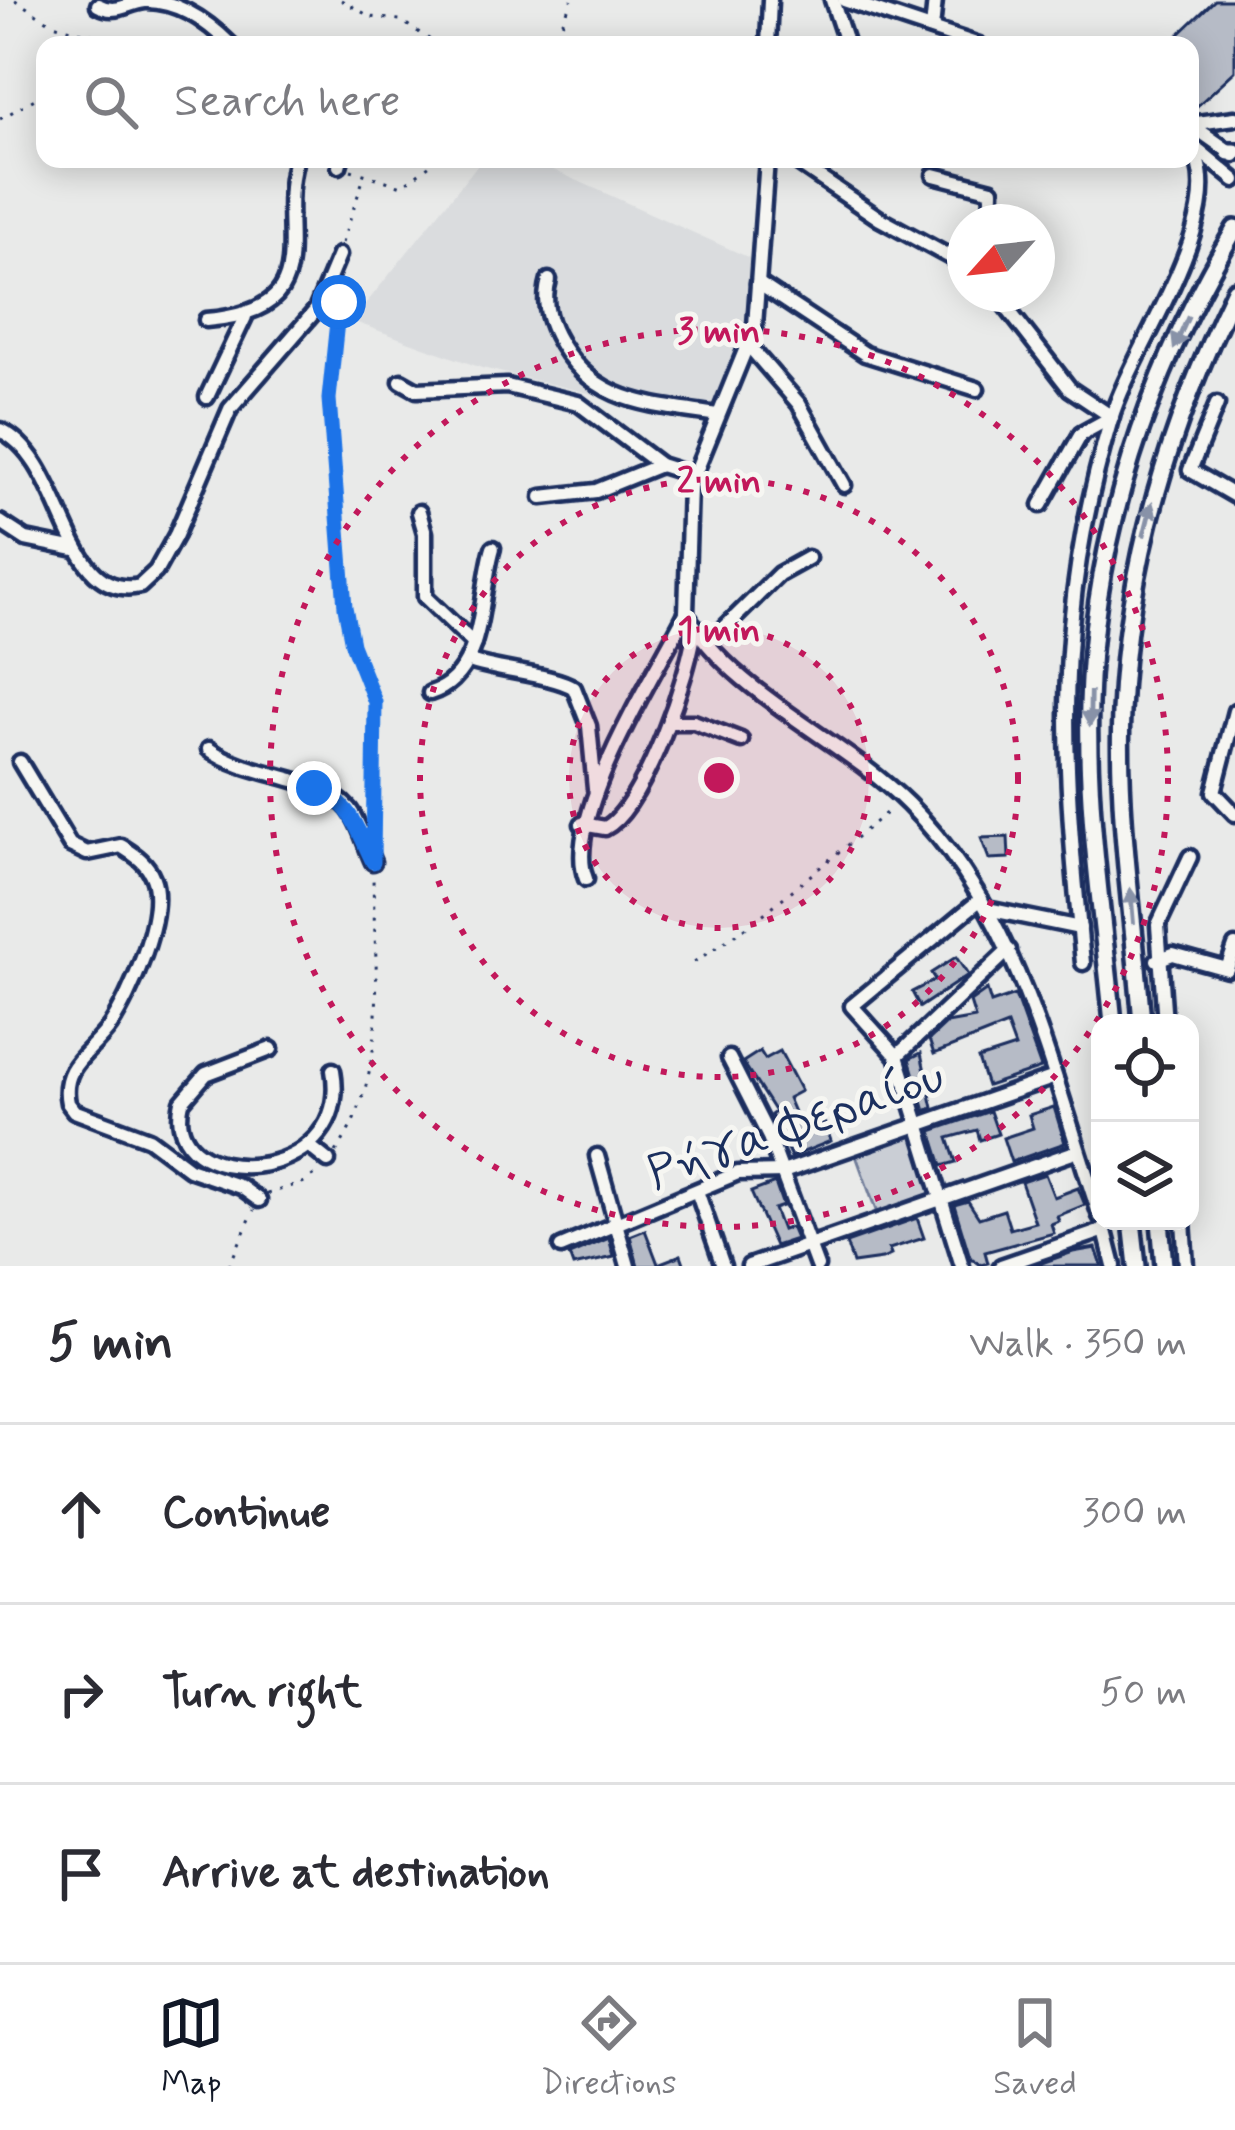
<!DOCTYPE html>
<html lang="en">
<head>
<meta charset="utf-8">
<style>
	body { margin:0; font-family:Mynerve,sans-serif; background:#f2f2f3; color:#2b2b33 }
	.controls { position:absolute; right:36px; bottom:36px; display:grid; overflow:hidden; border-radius:24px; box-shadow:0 6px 30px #0003 }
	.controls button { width:108px; height:108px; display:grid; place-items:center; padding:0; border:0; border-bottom:3px solid #e1e1e2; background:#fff; color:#2b2b33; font:60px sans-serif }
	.compass { position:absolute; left:947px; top:204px; width:108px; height:108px; border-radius:50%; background:#fff; box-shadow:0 6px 30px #0003; rotate:243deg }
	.stop { position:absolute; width:36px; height:36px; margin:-27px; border:9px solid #1a73e8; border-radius:50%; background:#fff }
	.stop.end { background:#1a73e8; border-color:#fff; box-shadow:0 3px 12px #0008 }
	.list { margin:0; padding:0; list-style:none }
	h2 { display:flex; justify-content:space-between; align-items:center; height:156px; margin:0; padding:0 48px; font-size:51px }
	h2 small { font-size:39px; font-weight:400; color:#7c7c81 }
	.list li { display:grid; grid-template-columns:78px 1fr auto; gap:36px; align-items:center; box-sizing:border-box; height:180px; padding:0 48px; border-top:3px solid #e1e1e2 }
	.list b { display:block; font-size:45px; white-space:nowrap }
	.list em { font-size:39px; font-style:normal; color:#7c7c81 }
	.icon { flex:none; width:66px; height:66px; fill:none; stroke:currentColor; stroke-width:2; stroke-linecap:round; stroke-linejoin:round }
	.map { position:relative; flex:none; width:1235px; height:1266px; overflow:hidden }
	.search { position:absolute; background:#fff; box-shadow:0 6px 30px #0003; left:36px; right:36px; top:36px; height:132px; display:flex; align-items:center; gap:30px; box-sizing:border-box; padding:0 42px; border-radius:24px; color:#7c7c81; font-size:45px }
	.sheet { height:696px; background:#fff }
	nav { display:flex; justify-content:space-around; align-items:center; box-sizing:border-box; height:168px; border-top:3px solid #e1e1e2; background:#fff; font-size:33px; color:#7c7c81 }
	nav a { display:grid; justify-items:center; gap:6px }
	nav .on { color:#111827 }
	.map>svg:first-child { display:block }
</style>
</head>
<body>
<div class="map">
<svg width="1235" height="1266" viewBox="0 0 1235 1266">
	<rect width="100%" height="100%" fill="#e9eae9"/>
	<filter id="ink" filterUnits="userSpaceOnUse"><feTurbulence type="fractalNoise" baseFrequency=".00833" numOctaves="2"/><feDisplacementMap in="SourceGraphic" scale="24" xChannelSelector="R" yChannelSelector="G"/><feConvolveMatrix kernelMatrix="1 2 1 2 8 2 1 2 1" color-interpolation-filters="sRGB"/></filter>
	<g filter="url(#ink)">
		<!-- built -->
		<path fill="#dadcde" d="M489,159H529L752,259L751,307L741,355L708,421L482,368L352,321L479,163Z"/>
		<!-- green -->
		<path fill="#caced5" stroke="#727e9a" stroke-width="3" d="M913,1129L936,1195L878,1216L854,1150Z"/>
		<!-- building -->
		<g fill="#b6bbc6" stroke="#1b2f5e" stroke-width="3">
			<path d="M1215,0H1235V71L1197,106L1190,98V64L1195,59L1190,45L1175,38Z"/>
			<path d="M1008,837L1009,858L989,859L981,838Z"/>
			<path d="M956,957L968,975L920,1007L912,992L935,980L931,973Z"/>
			<path d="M987,990L991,1003L1015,995L1041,1068L987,1086L978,1059L1015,1047L1007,1025L934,1054L929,1040L947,1023L975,1018L970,1002Z"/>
			<path d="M760,1051L765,1059L780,1051L801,1091L788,1098L803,1133L825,1124L831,1141L791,1157L771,1115L775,1112L743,1062Z"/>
			<path d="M921,1053L933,1108L925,1111L909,1059Z"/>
			<path d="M1054,1107L1065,1143L1011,1162L1003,1138L1033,1128L1029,1115Z"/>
			<path d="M990,1111L998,1134L980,1140L977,1130L948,1138L956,1162L942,1166L931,1131Z"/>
			<path d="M1045,1174L1054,1197L1078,1188L1085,1205L1057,1216L1059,1221L1051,1224L1054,1233L985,1252L988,1263L981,1265L970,1257L954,1205L968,1201L979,1218L1004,1210L1010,1229L1035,1222L1021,1182Z"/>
			<path d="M775,1183L783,1206L774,1209L782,1230L791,1227L796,1239L775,1246L751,1192Z"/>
			<path d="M917,1218L924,1238L889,1249L891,1255L882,1259L853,1263L846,1243Z"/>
			<path d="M645,1230L658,1264L681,1255L685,1266H638L630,1236Z"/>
			<path d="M609,1238L614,1257L573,1266L569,1255Z"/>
			<path d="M1096,1248L1102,1266H1033L1073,1252Z"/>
		</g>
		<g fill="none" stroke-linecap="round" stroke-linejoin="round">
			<!-- minor casing -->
			<g stroke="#1b2f5e" stroke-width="21">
				<g id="minor">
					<path d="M832,0L847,45"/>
					<path d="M844,0L979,45"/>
					<path d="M98,5C116,15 127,3 145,1C179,0 209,23 231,45"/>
					<path d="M932,29L935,0"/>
					<path d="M768,45L770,0"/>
					<path d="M1190,124L1234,155"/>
					<path d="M1190,124L1235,118"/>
					<path d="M1200,151L1235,180"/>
					<path d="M767,159L755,326L690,486L686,613C730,693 843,739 908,804C1021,916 1050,1071 1100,1216"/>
					<path d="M792,159L880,219L965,265"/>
					<path d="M339,166L341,159"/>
					<path d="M934,175L992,190L991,222"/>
					<path d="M549,280C543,300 547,317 556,335C591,404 648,404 718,415"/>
					<path d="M758,283L865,354L977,389"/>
					<path d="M996,294L1070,389L1112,417"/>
					<path d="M206,320C331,309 274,236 296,159"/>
					<path d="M749,346L799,404L844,485"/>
					<path d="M401,381L417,390L507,386L578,403L660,465L692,475"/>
					<path d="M207,397L245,317"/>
					<path d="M1217,404L1190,470L1235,496"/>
					<path d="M0,430C68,462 62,603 140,586L156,571L176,535L230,409L316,310L339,255"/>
					<path d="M542,497L596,491L660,465"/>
					<path d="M1041,505L1081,434L1112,417"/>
					<path d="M419,512L425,533V597L474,644"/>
					<path d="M0,522L26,539L75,549"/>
					<path d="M709,643L779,574L808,558"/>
					<path d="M469,661C498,671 555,675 574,688L589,726L595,789"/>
					<path d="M430,693C486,676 479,594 493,548"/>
					<path d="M1235,711L1214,792L1235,814"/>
					<path d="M669,722H694L741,740"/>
					<path d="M209,749C249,778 320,775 349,809C360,823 365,845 373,862"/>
					<path d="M20,762L70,845L87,853L121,846C135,855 147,862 153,878C167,914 130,996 110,1026C91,1053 60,1065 68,1103L74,1111L149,1139L189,1169L241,1187L259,1200"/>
					<path d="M582,824L605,828C643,810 691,670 695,626"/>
					<path d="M586,879C562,818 656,673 686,613"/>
					<path d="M987,909L1080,928"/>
					<path d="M1157,960L1173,954L1227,969L1235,946"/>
					<path d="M1083,963C1063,759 1052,619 1111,419C1133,345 1235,210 1190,145"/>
					<path d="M1165,1023L1158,925L1190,857"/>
					<path d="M271,1049L206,1074L182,1102C159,1195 354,1189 333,1070"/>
					<path d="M897,1056L1009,950"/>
					<path d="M729,1058L769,1137L817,1266"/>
					<path d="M308,1145L328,1161"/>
					<path d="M597,1156L628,1266"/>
					<path d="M698,1194L723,1266"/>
					<path d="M1183,1221L1186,1266"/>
					<path d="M1104,1227L1114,1266"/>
					<path d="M561,1247L738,1173L783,1172L1055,1077"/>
					<path d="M749,1266L1078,1151"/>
					<path d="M962,1266L897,1056L852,1006L981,899"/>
					<path d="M1001,1266L1105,1230"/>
				</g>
			</g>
			<!-- major casing -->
			<g stroke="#1b2f5e" stroke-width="24">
				<g id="major">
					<path d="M1229,152H1235"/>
					<path d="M1113,1023C1103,918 1086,810 1089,704C1093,537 1149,372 1235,229"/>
					<path d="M1142,1023C1134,920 1117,816 1121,712C1127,562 1170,424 1235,290"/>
					<path d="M1132,1221L1137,1266"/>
					<path d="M1160,1221L1164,1266"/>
				</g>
			</g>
			<!-- path -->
			<g stroke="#1b2f5e" stroke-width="3" stroke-dasharray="3 9" stroke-linecap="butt">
				<path d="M15,0L53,24L130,45"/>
				<path d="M341,0L371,17L400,20L438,45"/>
				<path d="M553,45L572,0"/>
				<path d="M0,119L45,93"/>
				<path d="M351,170L402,186L438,159"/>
				<path d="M342,243L364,177"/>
				<path d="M339,288L329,399L333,464L345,607L351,644L375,702L373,830"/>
				<path d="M694,962L750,925L891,809"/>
				<path d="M336,1152C392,1069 374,970 373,876"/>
				<path d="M267,1194L305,1182L318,1172"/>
				<path d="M229,1266L254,1210"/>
			</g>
			<!-- minor -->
			<use href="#minor" stroke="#f6f6f2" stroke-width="12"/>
			<!-- major -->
			<use href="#major" stroke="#f6f6f2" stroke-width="15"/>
		</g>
		<!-- one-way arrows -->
		<defs><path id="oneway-solid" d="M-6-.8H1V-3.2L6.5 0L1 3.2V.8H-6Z" transform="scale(3)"/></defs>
		<g fill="#8892a8">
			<use href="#oneway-solid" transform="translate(1181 333) rotate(114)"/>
			<use href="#oneway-solid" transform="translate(1148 519) rotate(-76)"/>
			<use href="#oneway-solid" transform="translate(1090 709) rotate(91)"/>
			<use href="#oneway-solid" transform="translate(1132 906) rotate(-95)"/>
		</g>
	</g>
	<g fill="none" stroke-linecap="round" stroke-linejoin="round" filter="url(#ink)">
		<!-- route -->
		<path stroke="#1a73e8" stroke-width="15" d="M314,788C352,802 356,828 373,862L375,702L352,644L345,607L329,399L339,302"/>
	</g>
	<!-- distance rings -->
	<circle cx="719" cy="778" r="150" fill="#c2185b" fill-opacity=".12"/>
	<g fill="none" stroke="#c2185b" stroke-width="6" stroke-dasharray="6 12">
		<circle cx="719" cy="778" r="150"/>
		<circle cx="719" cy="778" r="299"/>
		<circle cx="719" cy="778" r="449"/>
	</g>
	<g text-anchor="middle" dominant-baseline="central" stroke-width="10" stroke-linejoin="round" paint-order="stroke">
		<!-- street labels -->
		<g font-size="48" fill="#1b2f5e" stroke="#f6f6f2">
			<text transform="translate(796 1126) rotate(-19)">Ρήγα Φεραίου</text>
		</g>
	</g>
	<circle cx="719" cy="778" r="18" fill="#c2185b" stroke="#f6f6f2" stroke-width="6"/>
	<g font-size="36" text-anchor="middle" font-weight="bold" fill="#c2185b" stroke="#f6f6f2" stroke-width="10" stroke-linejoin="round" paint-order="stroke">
		<text x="719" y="342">3 min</text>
		<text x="719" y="492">2 min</text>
		<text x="719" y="641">1 min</text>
	</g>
</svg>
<div class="controls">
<button><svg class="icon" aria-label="locate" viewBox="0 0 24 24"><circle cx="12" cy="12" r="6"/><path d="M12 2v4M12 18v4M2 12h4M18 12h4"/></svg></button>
<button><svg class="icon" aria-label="layers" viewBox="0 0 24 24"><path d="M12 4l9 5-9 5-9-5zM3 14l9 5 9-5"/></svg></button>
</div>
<svg class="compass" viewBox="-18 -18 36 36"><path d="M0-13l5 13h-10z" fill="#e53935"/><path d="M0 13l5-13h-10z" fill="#7c7c81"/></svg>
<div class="stop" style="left:339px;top:302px"></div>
<div class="stop end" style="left:314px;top:788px"></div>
<div class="search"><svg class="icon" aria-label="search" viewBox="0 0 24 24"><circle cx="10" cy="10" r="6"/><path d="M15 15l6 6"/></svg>Search here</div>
</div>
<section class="sheet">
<h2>5 min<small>Walk · 350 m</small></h2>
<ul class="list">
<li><svg class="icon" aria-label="ahead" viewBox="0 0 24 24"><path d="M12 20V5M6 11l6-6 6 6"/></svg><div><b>Continue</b></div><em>300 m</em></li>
<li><svg class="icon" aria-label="right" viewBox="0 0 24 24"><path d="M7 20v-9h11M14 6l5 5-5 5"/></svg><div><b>Turn right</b></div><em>50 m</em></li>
<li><svg class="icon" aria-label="arrive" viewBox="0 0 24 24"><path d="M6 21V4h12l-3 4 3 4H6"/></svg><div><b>Arrive at destination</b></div></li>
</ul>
</section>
<nav>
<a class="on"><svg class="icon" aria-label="map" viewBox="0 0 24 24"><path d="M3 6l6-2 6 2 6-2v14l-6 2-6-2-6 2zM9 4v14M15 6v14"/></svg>Map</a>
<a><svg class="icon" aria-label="directions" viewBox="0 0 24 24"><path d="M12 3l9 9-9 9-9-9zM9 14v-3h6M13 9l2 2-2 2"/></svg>Directions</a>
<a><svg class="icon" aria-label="saved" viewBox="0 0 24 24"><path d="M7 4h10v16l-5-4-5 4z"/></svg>Saved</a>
</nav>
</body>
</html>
